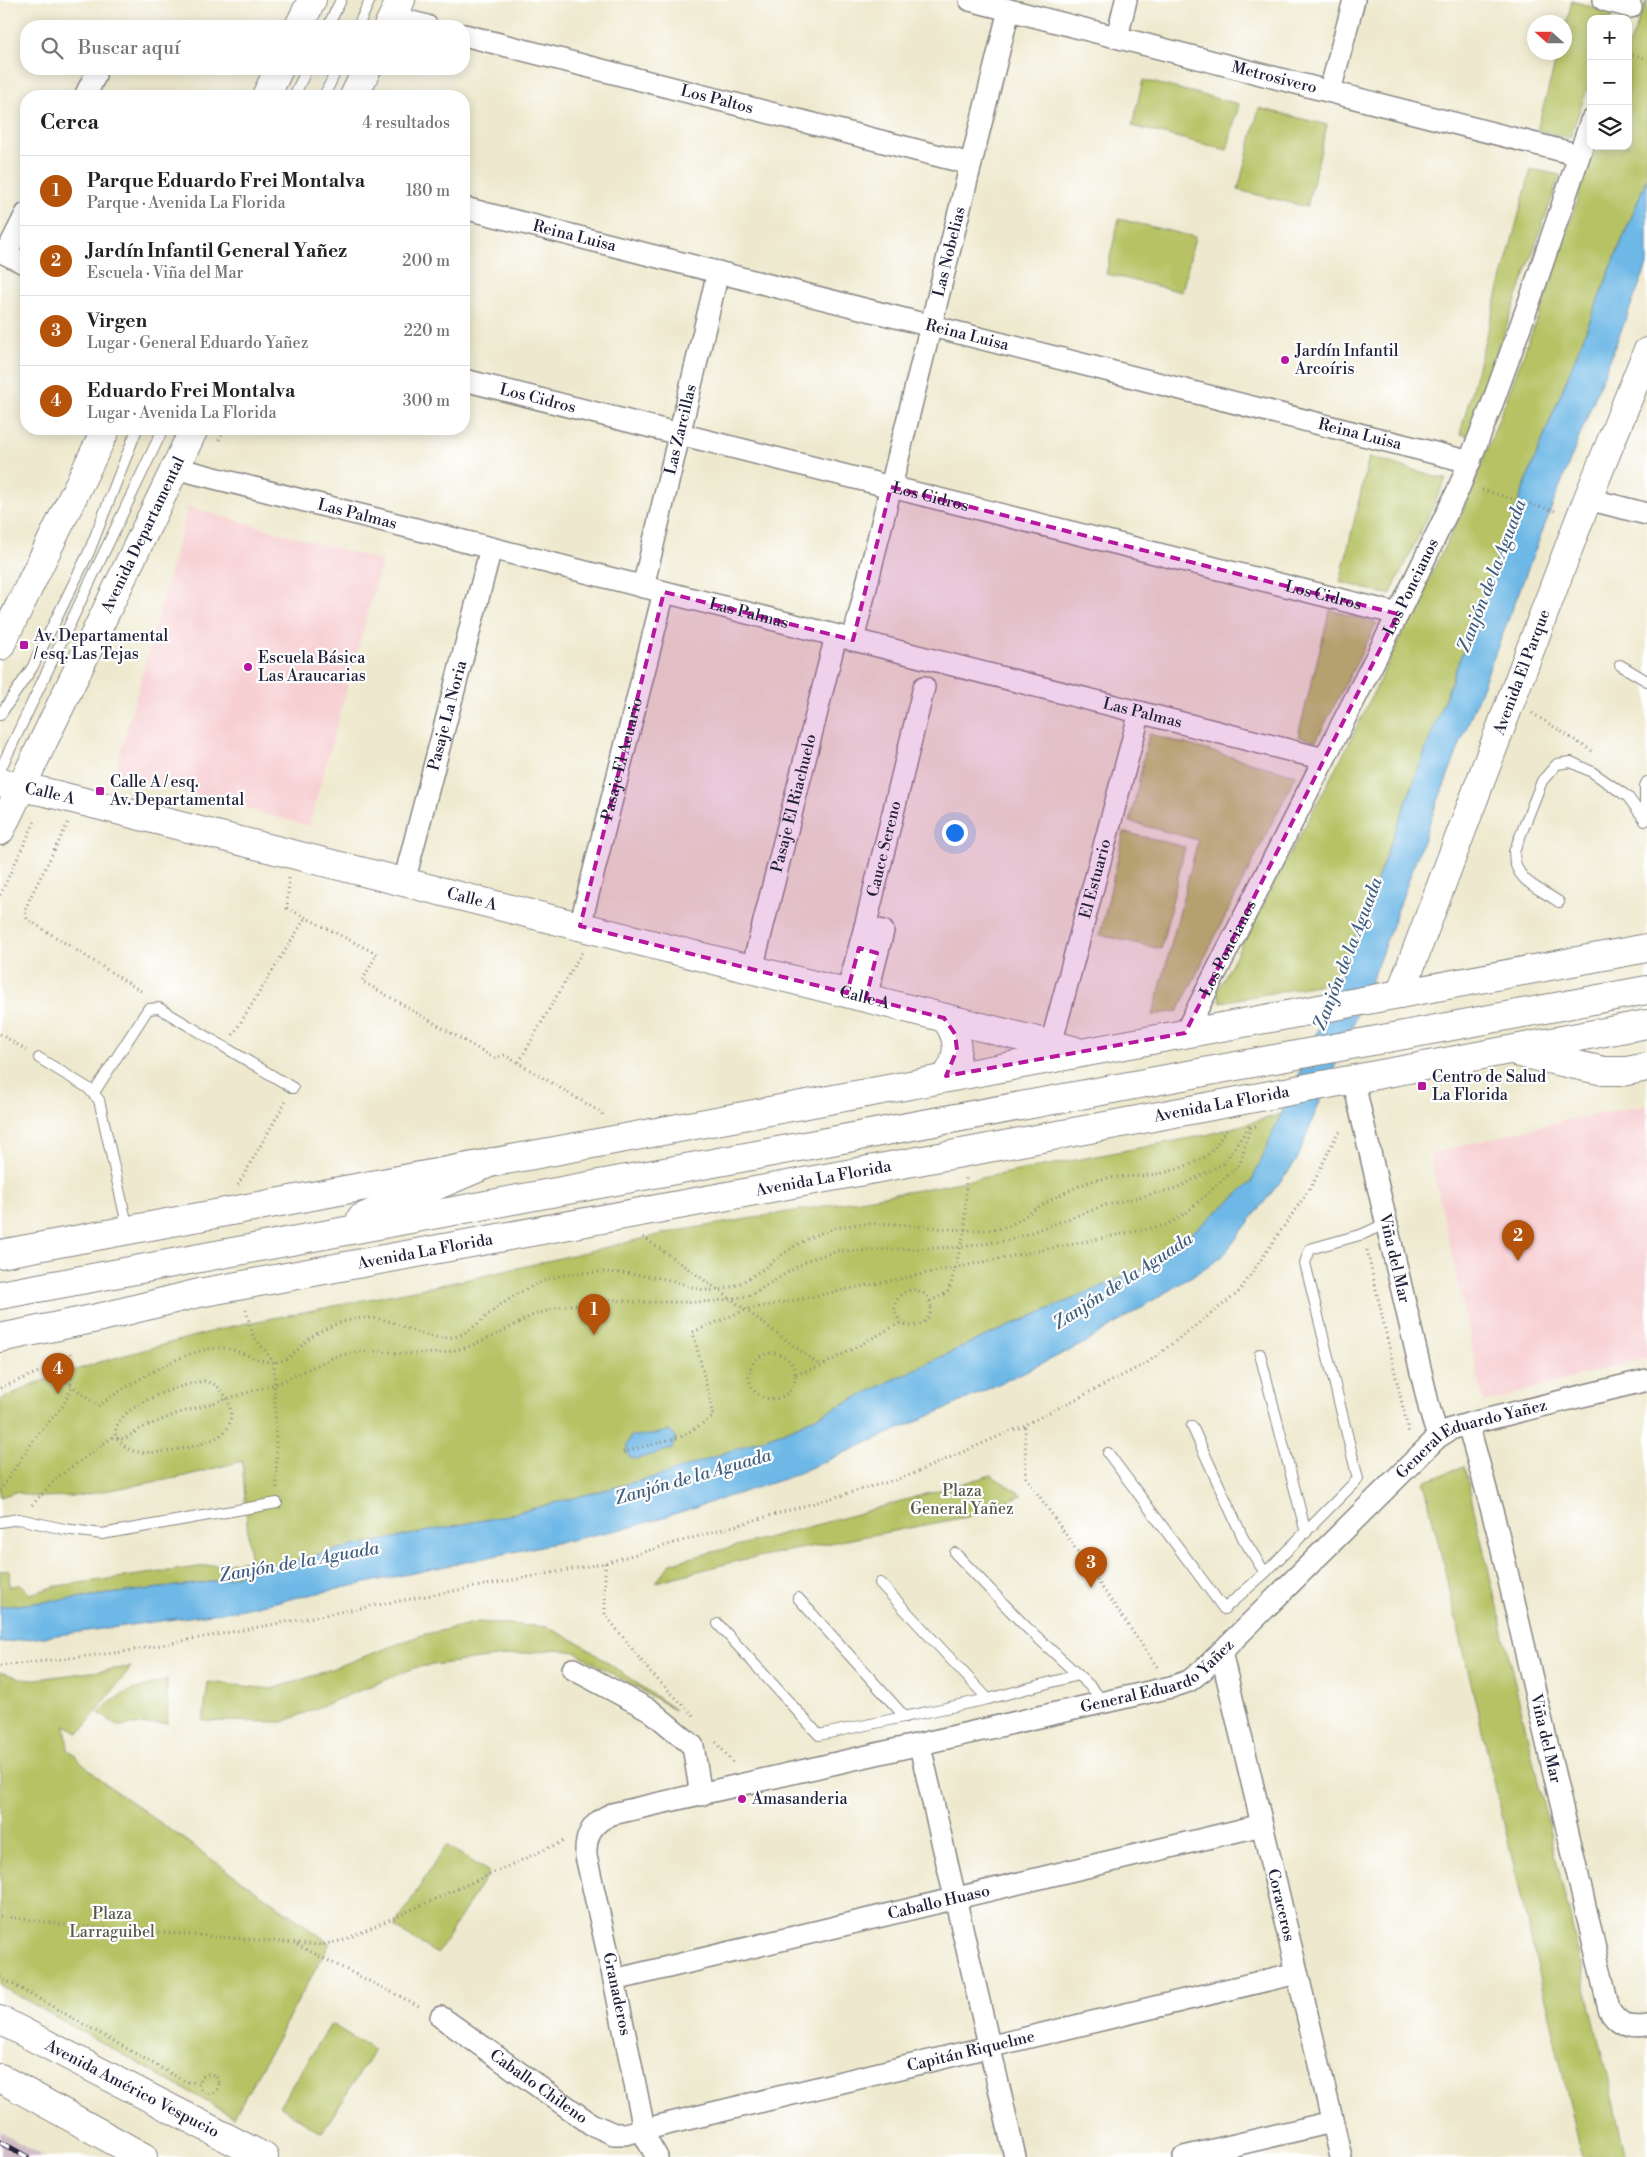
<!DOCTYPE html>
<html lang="es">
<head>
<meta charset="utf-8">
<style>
	body { margin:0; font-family:"Libre Bodoni",serif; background:#f6f6f6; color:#222 }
	.controls { position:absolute; right:15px; top:15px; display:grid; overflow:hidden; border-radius:10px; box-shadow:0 2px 12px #0003 }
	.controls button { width:45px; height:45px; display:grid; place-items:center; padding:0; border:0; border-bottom:1px solid #e0e0e0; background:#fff; color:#222; font:25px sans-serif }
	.compass { position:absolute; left:1527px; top:15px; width:45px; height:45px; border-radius:50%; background:#fff; box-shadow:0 2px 12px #0003; rotate:291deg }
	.you { position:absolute; left:954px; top:832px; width:18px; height:18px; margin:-12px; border:4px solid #fff; border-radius:50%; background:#1a73e8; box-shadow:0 0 0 8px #1a73e833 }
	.badge { display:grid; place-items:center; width:32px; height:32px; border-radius:50%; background:#b45309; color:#fff; font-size:16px; font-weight:700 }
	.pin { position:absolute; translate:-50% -41px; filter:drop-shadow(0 1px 2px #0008) }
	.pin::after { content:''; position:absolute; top:26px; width:18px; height:15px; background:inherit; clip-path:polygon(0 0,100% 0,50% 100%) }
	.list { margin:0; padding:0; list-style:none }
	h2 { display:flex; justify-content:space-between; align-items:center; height:65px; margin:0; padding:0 20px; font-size:21px }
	h2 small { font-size:16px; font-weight:400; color:#767676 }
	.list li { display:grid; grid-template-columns:32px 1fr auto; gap:15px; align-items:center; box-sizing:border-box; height:70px; padding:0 20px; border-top:1px solid #e0e0e0 }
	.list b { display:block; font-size:19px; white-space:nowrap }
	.list p { margin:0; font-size:16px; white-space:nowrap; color:#767676 }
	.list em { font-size:16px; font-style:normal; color:#767676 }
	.icon { flex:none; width:28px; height:28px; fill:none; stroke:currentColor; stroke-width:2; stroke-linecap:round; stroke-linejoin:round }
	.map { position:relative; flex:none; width:1647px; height:2157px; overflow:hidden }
	.search { position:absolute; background:#fff; box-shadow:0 2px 12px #0003; left:20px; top:20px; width:450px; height:55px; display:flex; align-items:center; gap:12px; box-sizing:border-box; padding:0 18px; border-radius:20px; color:#767676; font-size:19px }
	.panel { position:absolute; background:#fff; box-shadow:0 2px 12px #0003; left:20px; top:90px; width:450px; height:345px; border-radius:20px }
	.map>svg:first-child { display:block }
</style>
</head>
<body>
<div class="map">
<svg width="1647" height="2157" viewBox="0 0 1647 2157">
	<rect width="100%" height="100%" fill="#fff"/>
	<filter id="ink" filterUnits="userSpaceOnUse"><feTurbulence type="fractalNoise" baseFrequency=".02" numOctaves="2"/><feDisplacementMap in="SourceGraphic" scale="10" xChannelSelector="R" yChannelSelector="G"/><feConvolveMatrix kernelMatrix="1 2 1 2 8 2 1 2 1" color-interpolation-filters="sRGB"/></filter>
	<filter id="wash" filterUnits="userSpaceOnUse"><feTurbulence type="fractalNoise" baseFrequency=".0096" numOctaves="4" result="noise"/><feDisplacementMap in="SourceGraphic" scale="20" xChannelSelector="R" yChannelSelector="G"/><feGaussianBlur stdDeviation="1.12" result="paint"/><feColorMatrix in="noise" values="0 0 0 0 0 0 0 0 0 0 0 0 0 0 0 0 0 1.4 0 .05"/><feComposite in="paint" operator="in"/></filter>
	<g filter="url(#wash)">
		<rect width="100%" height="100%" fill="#eee9ce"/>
		<!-- built -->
		<g fill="#f7cfd2">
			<path d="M188,507L382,561L309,826L115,773Z"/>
			<path d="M1647,1105V1357L1484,1403L1430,1154L1556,1122Z"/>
		</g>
		<!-- industrial -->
		<path fill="#d2bdc6" d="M0,2132L45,2157H0Z"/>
		<!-- green -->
		<g fill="#b6c264" stroke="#6c7250">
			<path d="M1647,0V178L1532,466L1339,981L1221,1002L1217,991L1346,749L1470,495L1551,282L1594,146H1628V48Z"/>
			<path d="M1572,1L1613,13L1611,19H1591V78L1570,138L1537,130L1558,53L1564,52L1565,28Z"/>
			<path d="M1143,80L1239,104L1227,150L1132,126Z"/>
			<path d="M1259,108L1327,125L1307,207L1238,190Z"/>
			<path d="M1531,169L1560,175L1468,436L1460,434Z"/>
			<path d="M1119,219L1195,237L1182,292L1106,274Z"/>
			<path d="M1369,457L1446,479L1390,595L1340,582Z"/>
			<path d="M1330,610L1377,623L1316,741L1298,736Z"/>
			<path d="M1149,734L1296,775L1178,1011L1153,1015L1198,840L1130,822Z"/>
			<path d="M1124,832L1185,847L1161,949L1100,935Z"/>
			<path d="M1282,1114L1251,1183L1156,1263L970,1343L791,1429L666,1474L504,1516L340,1549L211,1582L0,1607V1571L9,1570L10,1587L20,1584L30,1594L57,1586L250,1560L242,1461L181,1477L77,1496L37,1497L16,1492L0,1497V1400L33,1384L100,1362L228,1327L470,1279L671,1232L918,1190L1206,1135Z"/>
			<path d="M1464,1466L1626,2157H1582L1424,1482Z"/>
			<path d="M991,1475L1022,1495L967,1517L741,1560L656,1582L671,1563L853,1515Z"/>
			<path d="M479,1622L547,1627L581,1644L675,1710L575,1652L557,1649L417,1667L283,1722L203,1721L208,1682L271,1689L304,1679L422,1635Z"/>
			<path d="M131,1667L79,1734L65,1725L68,1749L103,1782L330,1943L234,2117L0,1986V1672L28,1680Z"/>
			<path d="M167,1680L168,1723L118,1726L99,1713C117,1692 141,1687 167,1680Z"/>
			<path d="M446,1845L489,1872L437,1954L394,1927Z"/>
			<path d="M331,2024L374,2050L322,2133L279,2106Z"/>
		</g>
		<!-- water -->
		<g fill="#6db8e6" stroke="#486d90">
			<path d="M1647,178V265L1560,486L1431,819L1373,977L1317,1108L1297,1160L1221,1258L1083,1344L954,1405L787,1478L636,1526L233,1611L0,1643V1607L211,1582L339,1549L504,1516L666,1474L791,1429L970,1343L1156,1263L1251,1183L1339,981L1532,466Z"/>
			<path d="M669,1431L676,1437L672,1449L637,1459L631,1458L627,1453V1444L631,1436L650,1435Z"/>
		</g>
	</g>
	<g filter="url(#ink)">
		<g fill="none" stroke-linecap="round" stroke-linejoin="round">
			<!-- lane casing -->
			<g stroke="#888684" stroke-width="12">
				<g id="lane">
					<path d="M328,26L341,0"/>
					<path d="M358,26L370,0"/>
					<path d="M294,96L307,69"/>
					<path d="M324,96L337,69"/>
					<path d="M1620,665L1647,681"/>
					<path d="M0,715L32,668L89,552L137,429"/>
					<path d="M0,770L163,429"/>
					<path d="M1645,821V786L1647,782"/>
					<path d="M1559,902C1537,887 1514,881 1514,852L1542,781L1557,764L1571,762L1592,772L1628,797L1645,820"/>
					<path d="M39,1058L88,1088L99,1100L128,1229"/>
					<path d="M93,1094L148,1009L159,1008L293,1088"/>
					<path d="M1260,1354L1306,1533"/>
					<path d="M1192,1426L1243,1538L1265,1573"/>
					<path d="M1108,1453L1224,1609L1265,1573L1358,1479L1305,1263L1310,1249L1363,1234L1387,1223"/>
					<path d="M0,1522L19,1519L64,1529L102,1534L277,1503"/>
					<path d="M955,1553L1024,1625L1090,1686L1104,1702"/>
					<path d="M880,1583L988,1699"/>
					<path d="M798,1598L905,1717"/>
					<path d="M718,1624L819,1735L988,1699L1078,1675"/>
				</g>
			</g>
			<!-- street casing -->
			<g stroke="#888684" stroke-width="24">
				<g id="street">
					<path id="s1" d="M970,0L1579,155"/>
					<path d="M1604,0L1631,7"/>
					<path d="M393,17L427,26"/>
					<path id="s2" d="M464,35L971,164"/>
					<path d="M1117,37L1126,0"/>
					<path d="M1330,91L1354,0"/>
					<path d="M85,96L95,76"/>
					<path id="s3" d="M464,208L1470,462"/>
					<path d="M0,251L26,264"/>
					<path d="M6,254L26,214"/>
					<path id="s4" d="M464,380L1398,614"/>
					<path id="s5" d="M175,468L1324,759"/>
					<path d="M1588,499L1647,514"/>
					<path id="s6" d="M643,587L718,272"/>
					<path id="s7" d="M853,640L1009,10"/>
					<path id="s8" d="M404,882L491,548"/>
					<path id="s9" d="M580,926L664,592"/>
					<path id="s10" d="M752,969L836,636"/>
					<path d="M847,993L865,927"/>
					<path id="s11" d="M866,998L883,931L865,927L924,687"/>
					<path id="s12" d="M1185,1033L1398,614L1458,490L1491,407L1532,294L1591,121"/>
					<path id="s13" d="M1051,1044L1140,712"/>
					<path id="s14" d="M1353,1079L1430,1411L1438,1437"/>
					<path id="s15" d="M1468,1424L1497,1529L1609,2009C1618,2024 1630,2029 1647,2026"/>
					<path id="s16" d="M1221,1652L1341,2157"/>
					<path d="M573,1669L650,1710L693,1746L701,1795"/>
					<path d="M920,1746L1015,2157"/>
					<path id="s17" d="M614,1980L1262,1825"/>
					<path id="s18" d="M441,2017L591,2124L614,2134H625L1297,1973"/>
					<path id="s19" d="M657,2157L647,2140L644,2129L614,1980L586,1856C585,1835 592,1822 612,1814L1171,1687L1189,1681L1203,1670L1438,1437L1451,1429L1468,1424L1647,1380"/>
					<path d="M1184,2157L1332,2122"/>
				</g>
			</g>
			<!-- secondary casing -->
			<g stroke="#888684" stroke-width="30">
				<g id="secondary">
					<path d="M299,26L312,0"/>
					<path d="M388,26L401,0"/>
					<path d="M266,96L279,69"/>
					<path d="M354,96L367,69"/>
					<path d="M0,646L106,429"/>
					<path id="s20" d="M0,783L45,792L1073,1050"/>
					<path id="s21" d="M0,831L194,429"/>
					<path id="s22" d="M1400,994L1580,518L1647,352"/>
					<path d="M944,1018C960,1035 961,1058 946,1076"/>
					<path d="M0,1254L1647,948"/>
				</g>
			</g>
			<!-- primary casing -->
			<g stroke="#888684" stroke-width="30">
				<g id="primary">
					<path d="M1520,1053L1604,1071H1627L1647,1067"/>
					<path d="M361,1218L492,1162"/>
					<path d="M0,1295L1647,990"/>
					<path id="s23" d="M0,1338L102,1317L199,1293L967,1152L1647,1024"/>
					<path id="s24" d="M0,2020L264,2157"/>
				</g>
			</g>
			<!-- highway casing -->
			<g stroke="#888684" stroke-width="30">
				<path id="highway" d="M0,2078L143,2157"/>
			</g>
			<!-- path -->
			<g stroke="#888684" stroke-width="3" stroke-dasharray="1 4" stroke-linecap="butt">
				<path d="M1628,54L1647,58"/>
				<path d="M219,440L224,429"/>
				<path d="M1482,490L1555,511"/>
				<path d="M1532,713L1592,751"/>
				<path d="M68,823L30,898L25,910L27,919L144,993"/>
				<path d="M289,878L287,908L377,954L362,981L494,1058L505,1055L602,1113L603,1117"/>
				<path d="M0,895L35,821"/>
				<path d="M0,1034L26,1050"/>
				<path d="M233,1035L306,917"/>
				<path d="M519,1062L582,952"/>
				<path d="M238,1185L286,1101"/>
				<path d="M643,1237L731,1299L821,1366"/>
				<path d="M1367,1250L1409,1434"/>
				<circle cx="913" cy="1308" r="18"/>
				<path d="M930,1301L947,1293L951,1284L965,1229L966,1177"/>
				<path d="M246,1310L253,1335L274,1362L277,1488"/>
				<circle cx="772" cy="1376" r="23"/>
				<path d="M796,1374L821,1366L902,1322"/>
				<path d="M204,1381C207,1382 212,1383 215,1385C231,1395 238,1422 221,1435C206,1446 149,1458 131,1450C124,1447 119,1441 115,1434C116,1405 179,1385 204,1381Z"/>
				<path d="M0,1388L48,1368L98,1406C125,1387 185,1348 219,1348C239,1347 265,1369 284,1360C293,1356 300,1346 308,1340C324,1327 349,1317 370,1318C400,1319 421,1342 453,1337C471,1334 485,1316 499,1306C518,1292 541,1280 565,1275C600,1269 635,1273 669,1280C686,1284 700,1292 717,1290C741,1288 763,1268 782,1255C798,1243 816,1233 837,1228C889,1215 944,1235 996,1229C1011,1227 1022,1218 1034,1210C1051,1199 1071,1189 1089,1182C1111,1175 1134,1178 1157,1174C1171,1172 1190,1165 1203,1158C1213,1153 1219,1139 1226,1130"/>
				<path d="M623,1452L681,1437L713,1417L710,1400L693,1332L745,1310L1167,1225L1186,1213L1240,1164L1250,1128L1259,1125"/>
				<path d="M0,1491L34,1439L63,1406L71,1388V1349"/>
				<path d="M32,1505L58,1477L113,1437L124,1439L142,1428L176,1414L276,1384L337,1356L357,1352L382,1351L404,1354L443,1353L468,1347L498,1334L531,1316L559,1307L607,1299L634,1302H703L731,1299L751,1295L808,1260L838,1251L962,1247L1010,1240L1106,1205L1177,1188L1223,1164L1250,1125"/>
				<path d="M605,1563V1614L651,1673L694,1716"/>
				<path d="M0,1666L123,1652L605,1563L905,1477L1025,1425"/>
				<path d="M1157,1667L1026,1477L1025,1425L1147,1363L1238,1293L1313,1184L1337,1134L1342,1131"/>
				<path d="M716,1742L734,1764"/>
				<path d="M0,1916L67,1925L321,1945L344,1940L566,1840"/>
				<path d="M297,1945L421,2007"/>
				<path d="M0,1977L186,2082L199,2083"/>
				<circle cx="209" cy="2084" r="10"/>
			</g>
			<!-- lane -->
			<use href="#lane" stroke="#fff" stroke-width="10"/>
			<!-- street -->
			<use href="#street" stroke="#fff" stroke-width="21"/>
			<!-- secondary -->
			<use href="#secondary" stroke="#fff" stroke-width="28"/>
			<!-- primary -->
			<use href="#primary" stroke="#fff" stroke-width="28"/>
			<!-- highway -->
			<use href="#highway" stroke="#fff" stroke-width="28"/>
			<!-- rail casing -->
			<g stroke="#22223b" stroke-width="5.5">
				<path id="rail" d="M0,2142L27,2157"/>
			</g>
			<!-- rail -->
			<use href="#rail" stroke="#fff" stroke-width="4" stroke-dasharray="11" stroke-linecap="butt"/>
		</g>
	</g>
	<!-- marked area -->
	<path fill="#b5179e" fill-opacity="0.2" stroke="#b5179e" stroke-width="4" stroke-dasharray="10 6" stroke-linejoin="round" d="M891,487L1398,614L1185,1033L946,1076L957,1050L955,1034L944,1018L866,998L877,953L859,948L847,993L580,926L664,592L853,640Z"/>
	<!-- markers -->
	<g fill="#b5179e" stroke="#fff" stroke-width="2">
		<circle cx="1285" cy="360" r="5"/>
		<rect x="19" y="640" width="10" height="10" rx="2.5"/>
		<circle cx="248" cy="667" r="5"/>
		<rect x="95" y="786" width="10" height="10" rx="2.5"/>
		<rect x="1417" y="1081" width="10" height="10" rx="2.5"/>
		<circle cx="742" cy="1799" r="5"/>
	</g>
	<g text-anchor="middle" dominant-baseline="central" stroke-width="4.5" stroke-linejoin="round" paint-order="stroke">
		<!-- street labels -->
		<g font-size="16" fill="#22223b" stroke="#fff">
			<text stroke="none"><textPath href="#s1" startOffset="314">Metrosivero</textPath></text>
			<text stroke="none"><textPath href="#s2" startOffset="261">Los Paltos</textPath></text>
			<text stroke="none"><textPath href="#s3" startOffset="114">Reina Luisa</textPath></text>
			<text stroke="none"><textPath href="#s7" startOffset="400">Las Nobelias</textPath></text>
			<text stroke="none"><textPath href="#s3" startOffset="519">Reina Luisa</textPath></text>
			<text stroke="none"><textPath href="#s4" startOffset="76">Los Cidros</textPath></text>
			<text stroke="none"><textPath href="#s6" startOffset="162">Las Zarcillas</textPath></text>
			<text stroke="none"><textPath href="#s3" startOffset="924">Reina Luisa</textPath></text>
			<text stroke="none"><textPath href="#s4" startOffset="481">Los Cidros</textPath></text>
			<text stroke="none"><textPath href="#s5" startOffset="188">Las Palmas</textPath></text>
			<text stroke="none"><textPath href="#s21" startOffset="329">Avenida Departamental</textPath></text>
			<text stroke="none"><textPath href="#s12" startOffset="500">Los Poncianos</textPath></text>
			<text stroke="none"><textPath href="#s4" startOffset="886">Los Cidros</textPath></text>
			<text stroke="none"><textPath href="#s5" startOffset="592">Las Palmas</textPath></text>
			<text stroke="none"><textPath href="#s22" startOffset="344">Avenida El Parque</textPath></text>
			<text stroke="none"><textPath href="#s5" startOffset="998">Las Palmas</textPath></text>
			<text stroke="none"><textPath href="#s8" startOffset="172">Pasaje La Noria</textPath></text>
			<text stroke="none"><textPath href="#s9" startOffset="172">Pasaje El Acuario</textPath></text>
			<text stroke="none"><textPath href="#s20" startOffset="51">Calle A</textPath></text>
			<text stroke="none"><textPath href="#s10" startOffset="171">Pasaje El Riachuelo</textPath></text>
			<text stroke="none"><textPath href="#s11" startOffset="168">Cauce Sereno</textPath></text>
			<text stroke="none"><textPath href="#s13" startOffset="171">El Estuario</textPath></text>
			<text stroke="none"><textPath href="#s20" startOffset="486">Calle A</textPath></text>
			<text stroke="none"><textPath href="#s12" startOffset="95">Los Poncianos</textPath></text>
			<text stroke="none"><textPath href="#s20" startOffset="891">Calle A</textPath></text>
			<text stroke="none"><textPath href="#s23" startOffset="1244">Avenida La Florida</textPath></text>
			<text stroke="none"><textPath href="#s23" startOffset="839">Avenida La Florida</textPath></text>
			<text stroke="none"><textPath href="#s23" startOffset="434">Avenida La Florida</textPath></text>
			<text stroke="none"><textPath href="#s14" startOffset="184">Viña del Mar</textPath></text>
			<text stroke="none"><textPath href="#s19" startOffset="1334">General Eduardo Yañez</textPath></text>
			<text stroke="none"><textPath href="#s19" startOffset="929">General Eduardo Yañez</textPath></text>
			<text stroke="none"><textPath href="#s15" startOffset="324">Viña del Mar</textPath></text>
			<text stroke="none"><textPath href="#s17" startOffset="334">Caballo Huaso</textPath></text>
			<text stroke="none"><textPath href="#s16" startOffset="260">Coraceros</textPath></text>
			<text transform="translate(617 1994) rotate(78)">Granaderos</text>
			<text stroke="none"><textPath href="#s18" startOffset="576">Capitán Riquelme</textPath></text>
			<text stroke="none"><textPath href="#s18" startOffset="120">Caballo Chileno</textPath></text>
			<text stroke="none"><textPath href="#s24" startOffset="149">Avenida Américo Vespucio</textPath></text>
		</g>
		<!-- poi labels -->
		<g font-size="16" fill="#22223b" stroke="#fff" text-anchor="start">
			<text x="1295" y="351">Jardín Infantil<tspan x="1295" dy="18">Arcoíris</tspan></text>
			<text x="34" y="636">Av. Departamental<tspan x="34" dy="18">/ esq. Las Tejas</tspan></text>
			<text x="258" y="658">Escuela Básica<tspan x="258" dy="18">Las Araucarias</tspan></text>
			<text x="110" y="782">Calle A / esq.<tspan x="110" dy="18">Av. Departamental</tspan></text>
			<text x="1432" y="1077">Centro de Salud<tspan x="1432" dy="18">La Florida</tspan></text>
			<text x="752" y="1799">Amasanderia</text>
		</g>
		<!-- park labels -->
		<g font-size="16" fill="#565a49" stroke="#fff">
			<text x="962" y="1491">Plaza<tspan x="962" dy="18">General Yañez</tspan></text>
			<text x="112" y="1914">Plaza<tspan x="112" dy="18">Larraguibel</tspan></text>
		</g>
		<!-- water labels -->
		<g font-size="18" font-style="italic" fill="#405e7f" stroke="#fff">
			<text transform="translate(1492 576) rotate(-69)">Zanjón de la Aguada</text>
			<text transform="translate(1348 954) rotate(-69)">Zanjón de la Aguada</text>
			<text transform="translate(1123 1281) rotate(-33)">Zanjón de la Aguada</text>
			<text transform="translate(693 1477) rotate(-16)">Zanjón de la Aguada</text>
			<text transform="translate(299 1562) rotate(-10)">Zanjón de la Aguada</text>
		</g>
	</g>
</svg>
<div class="controls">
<button>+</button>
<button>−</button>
<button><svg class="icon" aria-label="layers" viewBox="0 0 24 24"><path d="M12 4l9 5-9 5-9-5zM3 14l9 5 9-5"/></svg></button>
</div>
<svg class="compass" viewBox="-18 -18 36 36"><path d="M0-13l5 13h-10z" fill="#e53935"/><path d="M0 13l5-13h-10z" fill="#767676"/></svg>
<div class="you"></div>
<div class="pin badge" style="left:594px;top:1335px">1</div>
<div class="pin badge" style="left:1518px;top:1261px">2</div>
<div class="pin badge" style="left:1091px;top:1588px">3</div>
<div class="pin badge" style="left:58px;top:1394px">4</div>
<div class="search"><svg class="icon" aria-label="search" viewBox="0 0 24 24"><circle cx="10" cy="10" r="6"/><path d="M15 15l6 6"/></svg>Buscar aquí</div>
<section class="panel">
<h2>Cerca<small>4 resultados</small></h2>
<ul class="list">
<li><span class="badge">1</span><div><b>Parque Eduardo Frei Montalva</b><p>Parque · Avenida La Florida</p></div><em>180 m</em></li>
<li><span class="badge">2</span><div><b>Jardín Infantil General Yañez</b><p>Escuela · Viña del Mar</p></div><em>200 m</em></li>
<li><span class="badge">3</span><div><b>Virgen</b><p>Lugar · General Eduardo Yañez</p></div><em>220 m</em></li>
<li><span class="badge">4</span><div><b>Eduardo Frei Montalva</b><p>Lugar · Avenida La Florida</p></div><em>300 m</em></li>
</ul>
</section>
</div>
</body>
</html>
